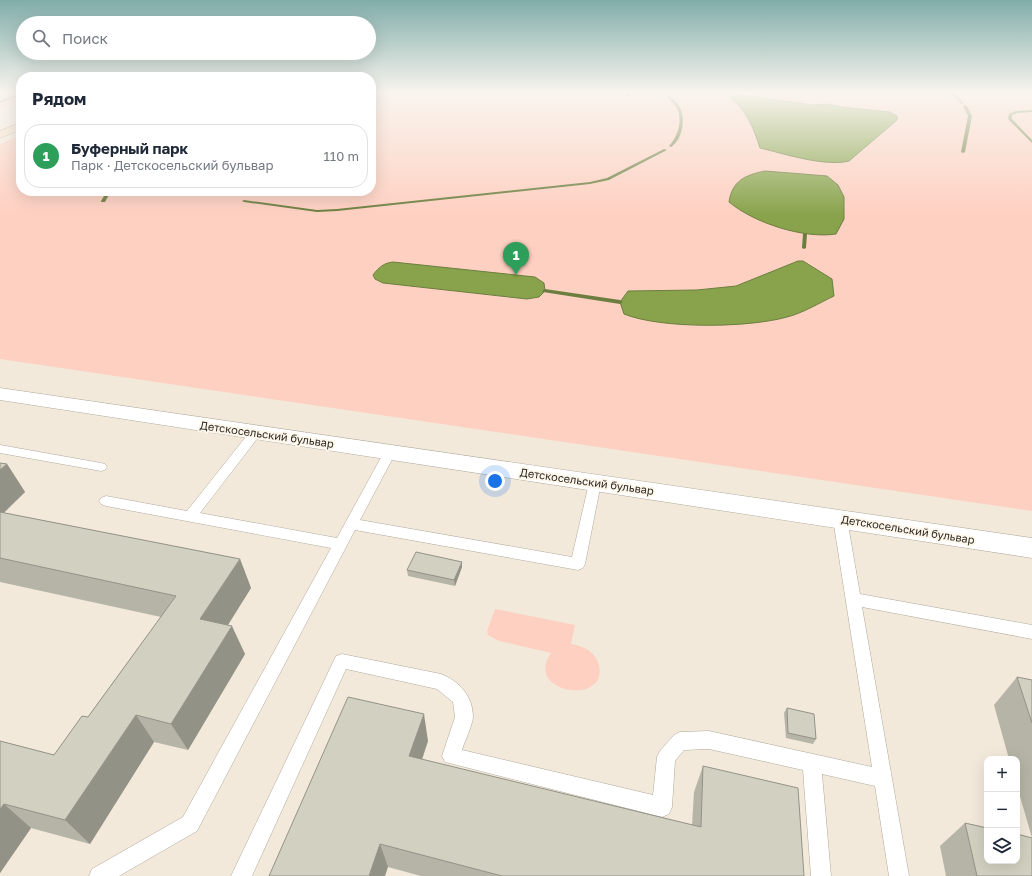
<!DOCTYPE html>
<html lang="ru">
<head>
<meta charset="utf-8">
<style>
	body { margin:0; font-family:"Golos Text",sans-serif; background:#f6f6f7; color:#1f2937 }
	.controls { position:absolute; right:12px; bottom:12px; display:grid; overflow:hidden; border-radius:8px; box-shadow:0 4px 16px #0002 }
	.controls button { width:36px; height:36px; display:grid; place-items:center; padding:0; border:0; border-bottom:1px solid #e0e1e3; background:#fff; color:#1f2937; font:20px sans-serif }
	.you { position:absolute; left:495px; top:481px; width:14px; height:14px; margin:-10px; border:3px solid #fff; border-radius:50%; background:#1a73e8; box-shadow:0 0 0 6px #1a73e833 }
	.badge { display:grid; place-items:center; width:26px; height:26px; border-radius:50%; background:#1a6660; color:#fff; font-size:13px; font-weight:700 }
	.pin { position:absolute; translate:-50% -33px; filter:drop-shadow(0 1px 2px #0008) }
	.pin::after { content:''; position:absolute; top:21px; width:14px; height:12px; background:inherit; clip-path:polygon(0 0,100% 0,50% 100%) }
	.list { margin:0; padding:0; list-style:none }
	h2 { display:flex; justify-content:space-between; align-items:center; height:52px; margin:0; padding:0 16px; font-size:17px }
	h2 small { font-size:13px; font-weight:400; color:#747a83 }
	.list li { display:grid; grid-template-columns:26px 1fr auto; gap:12px; align-items:center; box-sizing:border-box; height:64px; margin:0 8px 8px; padding:0 8px; border:1px solid #e0e1e3; border-radius:16px }
	.list b { display:block; font-size:15px; white-space:nowrap }
	.list p { margin:0; font-size:13px; white-space:nowrap; color:#747a83 }
	.list em { font-size:13px; font-style:normal; color:#747a83 }
	.icon { flex:none; width:22px; height:22px; fill:none; stroke:currentColor; stroke-width:2; stroke-linecap:round; stroke-linejoin:round }
	.map { position:relative; flex:none; width:1032px; height:876px; overflow:hidden }
	.search { position:absolute; background:#fff; box-shadow:0 4px 16px #0002; left:16px; top:16px; width:360px; height:44px; display:flex; align-items:center; gap:10px; box-sizing:border-box; padding:0 14px; border-radius:22px; color:#747a83; font-size:15px }
	.panel { position:absolute; background:#fff; box-shadow:0 4px 16px #0002; left:16px; top:72px; width:360px; height:124px; border-radius:16px }
	.map>svg:first-child { display:block }
</style>
</head>
<body>
<div class="map">
<svg width="1032" height="876" viewBox="0 0 1032 876">
	<rect width="100%" height="100%" fill="#f2e9db"/>
	<!-- green -->
	<g fill="#fed0c1">
		<path d="M0,93H21V101L0,109Z"/>
		<path d="M371,93H1032V511L0,359V144L21,135V191H371Z"/>
		<path d="M495,609L575,625L571,644C582,646 593,650 598,662C613,707 522,694 551,653L499,641L488,635L487,631Z"/>
	</g>
	<!-- water -->
	<g fill="#88a34b" stroke="#6c7e3f">
		<path d="M741,95L813,105L828,104L841,107L890,112L897,116V120L849,161C825,167 785,154 760,148C753,126 747,112 730,97Z"/>
		<path d="M765,171L827,176L838,185L844,197V219L836,234C804,239 754,223 729,202C732,181 745,175 765,171Z"/>
		<path d="M798,261H803L832,279L834,296C819,303 803,313 787,317C748,328 661,329 624,314L620,302L628,291L697,290L736,286Z"/>
		<path d="M393,262L535,277L544,283L545,291L539,297L527,299L383,283L375,279L373,275C379,267 384,263 393,262Z"/>
	</g>
	<g fill="none" stroke-linecap="round" stroke-linejoin="round">
		<!-- stream -->
		<g fill="#6c7e3f" fill-rule="evenodd">
			<path d="M21,93V95L0,103V101Z"/>
			<path d="M371,93H382L371,95Z"/>
			<path d="M627,93H630L628,96L625,95Z"/>
			<path d="M951,93H954L963,102V104H961Z"/>
			<path d="M667,96H669C674,100 678,103 680,108C686,120 682,140 671,147L669,146C678,137 683,120 677,108C674,103 669,100 667,96Z"/>
			<path d="M965,105L967,106L972,116L965,152L963,153L961,152L968,116L963,106Z"/>
			<path d="M1032,110V112L1017,113L1012,115V119L1032,140V143L1008,119L1009,114L1016,111Z"/>
			<path d="M664,149L667,150L609,180L590,184L337,211L317,212L244,202L242,201L244,200L317,210L337,209L590,182L607,178Z"/>
			<path d="M107,191H111L105,202H101V201Z"/>
			<path d="M803,233L807,234L806,248L804,249L802,248Z"/>
			<path d="M545,289L620,300L623,302L620,304L543,292L542,291Z"/>
		</g>
		<!-- service casing -->
		<g stroke="#b0a99b" stroke-width="1">
			<g id="service">
				<path d="M256,428L260,429L262,432L260,435L200,513L337,538L384,452L386,449H394L396,452L360,520L572,557L589,483L590,480H600L601,483L585,564L583,568L578,570L355,530L197,831L119,876H89L92,869L183,817L331,548L106,506L101,504L99,501L101,498L106,496L187,511L252,429Z"/>
				<path d="M0,445L101,463L105,464L107,467L105,470L101,471L0,453Z"/>
				<path d="M840,514L845,515L847,519L860,594L1032,625V639L862,607L909,876H889L875,786L822,774L831,876H811L803,770L709,749L684,750L675,761L672,807L669,814L662,817L445,762L442,756L455,717L453,702L437,689L346,669L252,876H231L336,656L342,654L441,674C459,681 473,696 473,717C472,727 465,740 462,750L653,795L657,757L660,751L674,735L680,732L709,731L872,767L833,519L835,515Z"/>
			</g>
		</g>
		<!-- minor casing -->
		<g stroke="#b0a99b" stroke-width="1">
			<path id="minor" d="M0,388L1032,538V558L0,400Z"/>
		</g>
		<!-- secondary casing -->
		<g stroke="#b0a99b" stroke-width="1">
			<path id="secondary" d="M21,123V130L0,138V131Z"/>
		</g>
		<!-- service -->
		<use href="#service" fill="#fff" fill-rule="evenodd"/>
		<!-- minor -->
		<use href="#minor" fill="#fff" fill-rule="evenodd"/>
		<!-- secondary -->
		<use href="#secondary" fill="#f6dcc3" fill-rule="evenodd"/>
	</g>
	<!-- wall -->
	<g fill="#b5b4a6">
		<path d="M0,463L7,464L25,492L4,513L240,559L251,588L228,625L245,654L188,750L154,742L90,844L31,828L0,873V741L54,755L88,717L161,617L0,582Z"/>
		<path d="M462,562V567L455,586L408,576L407,570Z"/>
		<path d="M1017,677L1032,680V876H946L940,846L965,823L1032,838L1017,786V759H1009L994,705Z"/>
		<path d="M787,708L816,739L813,744L786,738L784,713Z"/>
		<path d="M428,741L422,760L692,825L694,792L703,766L804,876H421L388,867L269,876Z"/>
	</g>
	<!-- shaded-wall -->
	<g fill="#939287">
		<path d="M7,464L25,492L0,516V470Z"/>
		<path d="M240,559L251,588L214,647L200,619Z"/>
		<path d="M462,562V567L455,586L454,580Z"/>
		<path d="M232,626L245,654L188,750L171,724Z"/>
		<path d="M424,714L428,741L414,782L409,756Z"/>
		<path d="M136,715L154,742L90,844L65,820Z"/>
		<path d="M4,804L31,828L0,873V809Z"/>
		<path d="M380,844L388,867L385,876H369Z"/>
	</g>
	<!-- building -->
	<g fill="#d2d1c1" stroke="#939287">
		<path d="M0,463L7,464L0,470Z"/>
		<path d="M0,512L240,559L200,619L232,626L171,724L136,715L65,820L4,804L0,809V741L54,755L82,716L88,717L176,596L0,558Z"/>
		<path d="M416,552L462,562L454,580L407,570Z"/>
		<path d="M1017,677L1032,680V723Z"/>
		<path d="M348,697L424,714L409,756L701,827L703,766L798,788L804,876H502L380,844L369,876H269Z"/>
		<path d="M787,708L814,714L816,739L788,733Z"/>
		<path d="M965,823L987,828V861H1017V834L1032,838V876H977Z"/>
	</g>
	<!-- sky -->
	<linearGradient id="sky" x2="0" y2="1"><stop stop-color="#81ada9"/><stop offset="0.43" stop-color="#f9f5ef"/><stop offset="1" stop-color="#f9f5ef" stop-opacity="0"/></linearGradient>
	<rect width="1032" height="215" fill="url(#sky)"/>
	<g text-anchor="middle" dominant-baseline="central" stroke-width="4" stroke-linejoin="round" paint-order="stroke">
		<!-- street labels -->
		<g font-size="11" fill="#2b2822" stroke="#fef7eb">
			<text transform="translate(267 434) rotate(8)">Детскосельский бульвар</text>
			<text transform="translate(587 481) rotate(8)">Детскосельский бульвар</text>
			<text transform="translate(908 529) rotate(9)">Детскосельский бульвар</text>
		</g>
	</g>
</svg>
<div class="controls">
<button>+</button>
<button>−</button>
<button><svg class="icon" aria-label="layers" viewBox="0 0 24 24"><path d="M12 4l9 5-9 5-9-5zM3 14l9 5 9-5"/></svg></button>
</div>
<div class="you"></div>
<div class="pin badge" style="left:516px;top:275px;background:#2e9e5b">1</div>
<div class="search"><svg class="icon" aria-label="search" viewBox="0 0 24 24"><circle cx="10" cy="10" r="6"/><path d="M15 15l6 6"/></svg>Поиск</div>
<section class="panel">
<h2>Рядом<small></small></h2>
<ul class="list">
<li><span class="badge" style="background:#2e9e5b">1</span><div><b>Буферный парк</b><p>Парк · Детскосельский бульвар</p></div><em>110 m</em></li>
</ul>
</section>
</div>
</body>
</html>
